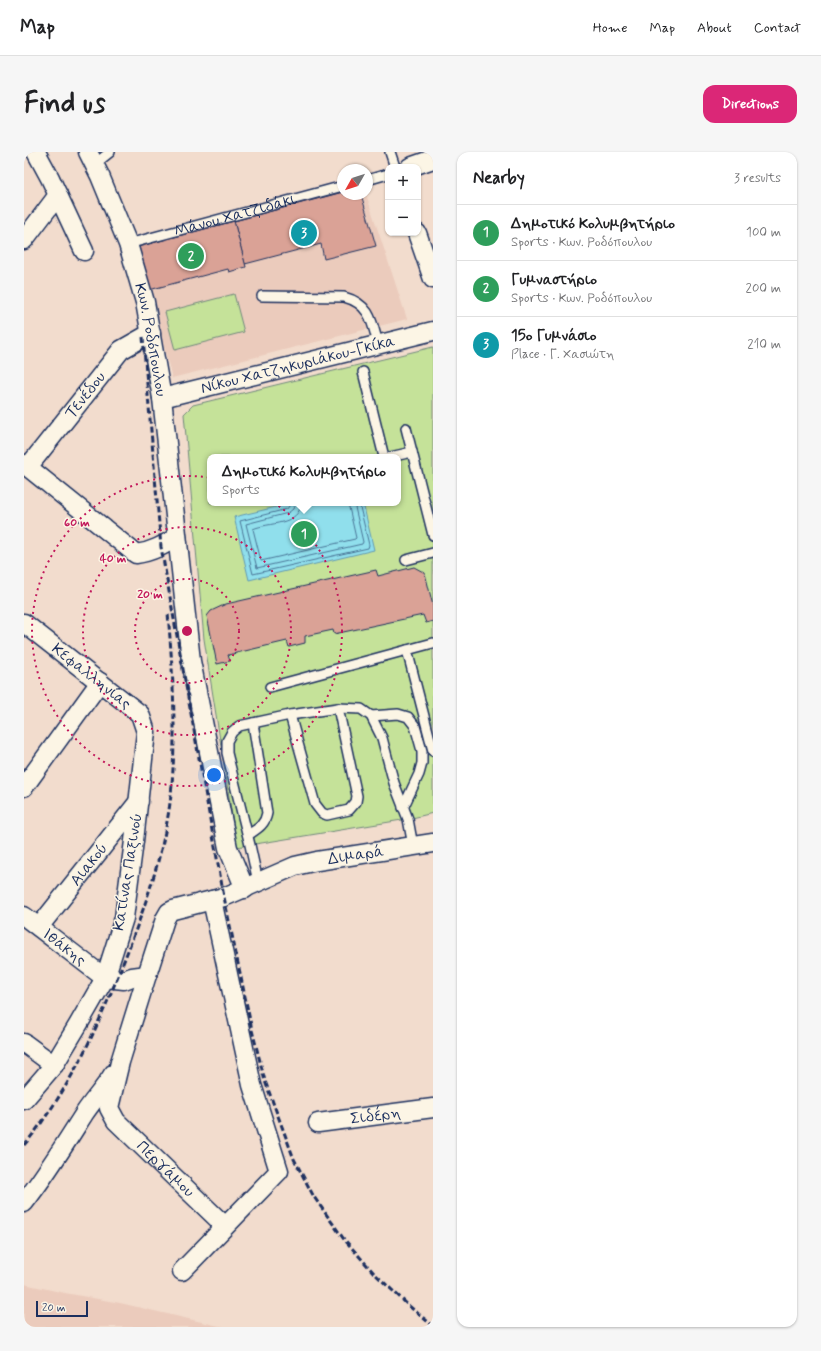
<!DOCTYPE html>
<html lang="en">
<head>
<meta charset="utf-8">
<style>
	body { margin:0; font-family:Mynerve,sans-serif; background:#f6f6f6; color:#202124 }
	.controls { position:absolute; right:12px; top:12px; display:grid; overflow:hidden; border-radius:8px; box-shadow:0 1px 3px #0004 }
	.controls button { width:36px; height:36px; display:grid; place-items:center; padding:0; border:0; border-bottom:1px solid #e0e0e0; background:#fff; color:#202124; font:20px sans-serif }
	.compass { position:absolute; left:313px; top:12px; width:36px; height:36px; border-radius:50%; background:#fff; box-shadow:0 1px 3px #0004; rotate:231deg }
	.scale { position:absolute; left:12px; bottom:10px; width:52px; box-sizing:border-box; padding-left:4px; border:2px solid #1b2f5e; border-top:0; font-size:11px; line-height:14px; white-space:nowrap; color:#1b2f5e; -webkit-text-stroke:3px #fcf5e5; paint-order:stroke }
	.you { position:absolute; left:190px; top:623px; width:14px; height:14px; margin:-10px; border:3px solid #fff; border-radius:50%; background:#1a73e8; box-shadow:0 0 0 6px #1a73e833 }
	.badge { display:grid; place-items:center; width:26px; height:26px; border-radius:50%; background:#db2777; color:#fff; font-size:13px; font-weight:700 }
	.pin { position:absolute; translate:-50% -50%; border:2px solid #fff; box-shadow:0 1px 4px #0006 }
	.popup { position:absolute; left:183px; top:302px; width:194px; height:52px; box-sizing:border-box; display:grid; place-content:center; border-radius:8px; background:#fff; filter:drop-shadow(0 1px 3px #0005); font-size:13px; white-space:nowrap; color:#757577 }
	.popup b { font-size:15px; color:#202124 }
	.popup::after { content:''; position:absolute; left:50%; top:100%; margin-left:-8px; border:8px solid transparent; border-top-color:#fff }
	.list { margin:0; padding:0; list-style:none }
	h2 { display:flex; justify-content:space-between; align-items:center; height:52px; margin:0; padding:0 16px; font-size:17px }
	h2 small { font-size:13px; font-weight:400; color:#757577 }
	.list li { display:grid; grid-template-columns:26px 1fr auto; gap:12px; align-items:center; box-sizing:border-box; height:56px; padding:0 16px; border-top:1px solid #e0e0e0 }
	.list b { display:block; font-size:15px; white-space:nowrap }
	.list p { margin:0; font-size:13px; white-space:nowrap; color:#757577 }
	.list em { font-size:13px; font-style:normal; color:#757577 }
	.map { position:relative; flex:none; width:409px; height:1175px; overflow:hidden; border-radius:12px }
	header { display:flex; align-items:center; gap:24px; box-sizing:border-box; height:56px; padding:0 20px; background:#fff; border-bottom:1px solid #e0e0e0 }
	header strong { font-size:19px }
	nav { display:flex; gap:22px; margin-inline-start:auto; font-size:14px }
	.intro { display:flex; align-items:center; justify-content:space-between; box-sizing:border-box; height:96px; padding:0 24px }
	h1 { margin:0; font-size:28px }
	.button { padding:10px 18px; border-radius:12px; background:#db2777; color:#fff; font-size:14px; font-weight:700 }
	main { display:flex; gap:24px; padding:0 24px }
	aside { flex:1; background:#fff; border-radius:12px; box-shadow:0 1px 3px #0004 }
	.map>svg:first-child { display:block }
</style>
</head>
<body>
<header>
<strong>Map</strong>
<nav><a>Home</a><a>Map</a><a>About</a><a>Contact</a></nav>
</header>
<div class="intro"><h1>Find us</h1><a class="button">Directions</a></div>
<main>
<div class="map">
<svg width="409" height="1175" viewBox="0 0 409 1175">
	<rect width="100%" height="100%" fill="#f2dccd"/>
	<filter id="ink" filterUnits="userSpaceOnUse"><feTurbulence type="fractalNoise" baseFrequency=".025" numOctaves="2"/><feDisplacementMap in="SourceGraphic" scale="8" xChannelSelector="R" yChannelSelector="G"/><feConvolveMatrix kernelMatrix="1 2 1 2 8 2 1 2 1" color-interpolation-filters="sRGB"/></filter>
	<g filter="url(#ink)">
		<!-- built -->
		<g fill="#ebcbbc">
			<path d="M319,42H342L383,167L148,226L125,138Z"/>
			<path d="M0,1132L41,1141L96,1151L199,1175H0Z"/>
		</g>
		<!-- pitch -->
		<g fill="#c5e299" stroke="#70887c" fill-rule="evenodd">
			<path d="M210,142L220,180L151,198L141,160Z"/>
			<path d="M409,195V661L384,667L213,695L180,487L160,262L169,253ZM186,305H374V351H186Z"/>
		</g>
		<!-- water -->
		<path fill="#90dfec" stroke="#6199b3" d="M269,351H339L350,398L225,428L210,365Z"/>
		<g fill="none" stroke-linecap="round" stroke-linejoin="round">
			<!-- shore -->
			<g stroke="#4a7597" stroke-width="1">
				<path d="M266,351L265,354L263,357L216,369L229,422L344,396L345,393L335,351"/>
				<path d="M271,351L269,357L264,361L222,372L233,416L338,392L339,390L330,351"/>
				<path d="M277,351C276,374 244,370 229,377L237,409L331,387L332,386L324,351"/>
			</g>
		</g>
		<!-- building -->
		<g fill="#daa296" stroke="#1b2f5e">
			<path d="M319,40V42H337L352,94L300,107L297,92L221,112L210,69Z"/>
			<path d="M210,69L222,115L205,120L204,117L125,138L113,95Z"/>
			<path d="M390,415L401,421L409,454V469L402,471L399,463L310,482L309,478L281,484V491L265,495L263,489L204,503L206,509L193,512L183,464L187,459L202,452L352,418L354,424Z"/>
		</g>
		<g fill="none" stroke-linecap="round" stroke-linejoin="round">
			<!-- service casing -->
			<g stroke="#1b2f5e" stroke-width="12">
				<g id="service">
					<path d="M366,0L371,15"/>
					<path d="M71,12L86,0"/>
					<path d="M343,28L364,22"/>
					<path id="s1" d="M104,92L319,34"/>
					<path d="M238,144L320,145C346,152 348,169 354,192"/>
					<path d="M339,220L360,305"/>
					<path d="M382,276L409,383"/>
					<path d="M366,305L388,300"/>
					<path d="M382,408L409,401"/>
					<path d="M409,491L383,498L409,599"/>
					<path d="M246,535L383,498"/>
					<path d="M266,563L291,652L298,661L303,663L325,658L332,650L333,644L314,556"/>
					<path d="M347,564L374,562L384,565L391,574L398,599V611L395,622L379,656"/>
					<path d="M224,683C233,677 241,673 243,661L229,571"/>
					<path d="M234,730L226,693L203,601V589L208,580L215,574L266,563L314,556L337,557L347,564L358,586L370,631L384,667L389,694"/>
				</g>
			</g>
			<!-- minor casing -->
			<g stroke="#1b2f5e" stroke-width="21">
				<g id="minor">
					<path d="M12,0L26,26L60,99"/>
					<path id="s2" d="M64,0L76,24L104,92L121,150L138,246L167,509L204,696L221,737"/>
					<path d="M386,15L409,7"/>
					<path d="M393,81L409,127"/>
					<path d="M0,88L34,43"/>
					<path id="s3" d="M138,246L409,179"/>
					<path d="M0,312L112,402C128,400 140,393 153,385"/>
					<path id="s4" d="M4,315L97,198L127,181"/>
					<path id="s5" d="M0,471L116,562L122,580L110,689L100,766L81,826L54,873L30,913L0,948"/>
					<path d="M0,635L76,530"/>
					<path id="s6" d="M0,764L81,826L100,828L108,825L123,823L141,767L145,760L149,758L200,745L271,714L293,709L409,691"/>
					<path id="s7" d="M15,775L115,649"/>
					<path id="s8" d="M123,823L96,910L85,956L92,969L201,1074"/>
					<path d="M0,891L30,913"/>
					<path id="s9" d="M294,971L409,956"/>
					<path d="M0,1051C22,1023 41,992 60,962C69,948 81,936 89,922"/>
					<path d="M158,1119L255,1019L228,933L188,748"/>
				</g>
			</g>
			<!-- service -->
			<use href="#service" stroke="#fcf5e5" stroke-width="9"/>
			<!-- minor -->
			<use href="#minor" stroke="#fcf5e5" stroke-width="18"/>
			<!-- rail -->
			<g stroke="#1b2f5e" stroke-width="3" stroke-dasharray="6 3" stroke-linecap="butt">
				<path d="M119,185L137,395L200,745L228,878L241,929L270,1007L290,1045L319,1086L350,1121L385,1154L409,1174"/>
				<path d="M0,993C7,985 14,976 20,967C53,921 75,871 96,819C118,763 140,704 147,643C153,583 149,521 144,461"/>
			</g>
		</g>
	</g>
	<!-- distance rings -->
	<g fill="none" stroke="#c2185b" stroke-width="2" stroke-dasharray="2 4">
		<circle cx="163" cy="479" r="52"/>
		<circle cx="163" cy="479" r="104"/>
		<circle cx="163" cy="479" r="155"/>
	</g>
	<g text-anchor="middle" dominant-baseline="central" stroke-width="3" stroke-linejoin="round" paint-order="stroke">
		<!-- street labels -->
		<g font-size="16" fill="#1b2f5e" stroke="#fcf5e5">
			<text stroke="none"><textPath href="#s1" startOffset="111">Μάνου Χατζιδάκι</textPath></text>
			<text stroke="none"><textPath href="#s2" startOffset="199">Κων. Ροδόπουλου</textPath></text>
			<text stroke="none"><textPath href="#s3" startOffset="140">Νίκου Χατζηκυριάκου-Γκίκα</textPath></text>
			<text stroke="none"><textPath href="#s4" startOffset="92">Τενέδου</textPath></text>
			<text stroke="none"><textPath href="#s5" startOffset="86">Κεφαλληνίας</textPath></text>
			<text stroke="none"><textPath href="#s6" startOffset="408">Διμαρά</textPath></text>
			<text stroke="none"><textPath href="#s7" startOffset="80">Αιακού</textPath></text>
			<text transform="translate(104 720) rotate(-81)">Κατίνας Παξινού</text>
			<text stroke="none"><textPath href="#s6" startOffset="51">Ιθάκης</textPath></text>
			<text stroke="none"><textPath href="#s9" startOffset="58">Σιδέρη</textPath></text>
			<text stroke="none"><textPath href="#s8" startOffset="222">Περγάμου</textPath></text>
		</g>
	</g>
	<circle cx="163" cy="479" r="6" fill="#c2185b" stroke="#fcf5e5" stroke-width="2"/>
	<g font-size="12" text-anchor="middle" font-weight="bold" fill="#c2185b" stroke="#fcf5e5" stroke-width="3" stroke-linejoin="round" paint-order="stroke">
		<text x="53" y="374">60 m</text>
		<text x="89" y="410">40 m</text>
		<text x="126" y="446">20 m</text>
	</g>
</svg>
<div class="controls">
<button>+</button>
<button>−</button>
</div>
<svg class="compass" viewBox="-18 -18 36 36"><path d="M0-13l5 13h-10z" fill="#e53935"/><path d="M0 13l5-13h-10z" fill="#757577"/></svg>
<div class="scale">20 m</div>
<div class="you"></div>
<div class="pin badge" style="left:280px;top:382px;background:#2e9e5b">1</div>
<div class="popup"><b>Δημοτικό Κολυμβητήριο</b>Sports</div>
<div class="pin badge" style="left:167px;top:104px;background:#2e9e5b">2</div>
<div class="pin badge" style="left:280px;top:81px;background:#0f9aa8">3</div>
</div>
<aside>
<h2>Nearby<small>3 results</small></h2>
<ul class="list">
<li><span class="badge" style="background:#2e9e5b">1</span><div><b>Δημοτικό Κολυμβητήριο</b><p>Sports · Κων. Ροδόπουλου</p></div><em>100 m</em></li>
<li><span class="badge" style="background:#2e9e5b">2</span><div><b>Γυμναστήριο</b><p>Sports · Κων. Ροδόπουλου</p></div><em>200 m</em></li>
<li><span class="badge" style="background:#0f9aa8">3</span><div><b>15ο Γυμνάσιο</b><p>Place · Γ. Χασιώτη</p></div><em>210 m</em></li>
</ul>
</aside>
</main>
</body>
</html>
